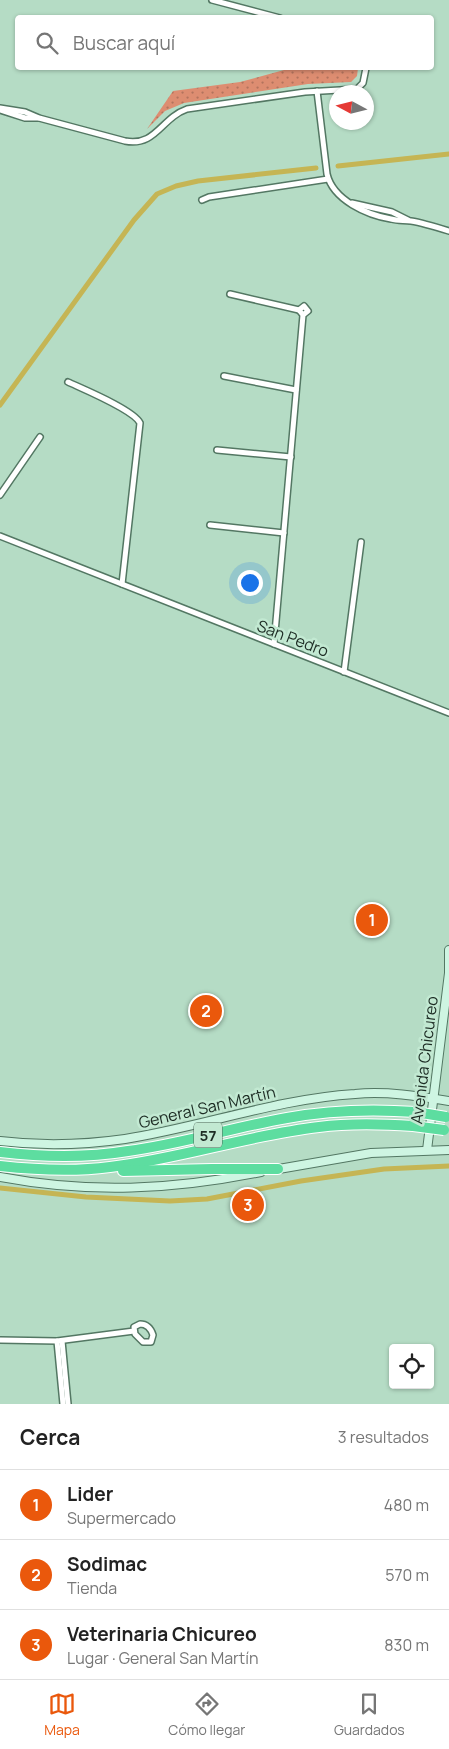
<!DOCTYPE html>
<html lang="es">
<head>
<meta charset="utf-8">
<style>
	body { margin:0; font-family:Manrope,sans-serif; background:#f2f2f2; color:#222 }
	.controls { position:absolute; right:15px; bottom:15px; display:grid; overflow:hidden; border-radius:5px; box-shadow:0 1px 4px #0004 }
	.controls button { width:45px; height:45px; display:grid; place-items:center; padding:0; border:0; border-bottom:1px solid #e0e0e0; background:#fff; color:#222; font:25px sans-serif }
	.compass { position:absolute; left:329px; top:85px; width:45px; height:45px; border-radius:50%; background:#fff; box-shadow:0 1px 4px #0004; rotate:277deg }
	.you { position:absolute; left:249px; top:582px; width:18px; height:18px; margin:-12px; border:4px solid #fff; border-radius:50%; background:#1a73e8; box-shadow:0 0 0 8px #1a73e833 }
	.badge { display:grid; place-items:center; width:32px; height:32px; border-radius:50%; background:#ea580c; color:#fff; font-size:16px; font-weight:700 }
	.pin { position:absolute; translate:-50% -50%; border:2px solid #fff; box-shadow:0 1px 5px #0006 }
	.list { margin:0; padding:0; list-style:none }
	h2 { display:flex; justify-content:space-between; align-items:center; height:65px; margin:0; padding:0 20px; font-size:21px }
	h2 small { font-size:16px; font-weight:400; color:#767676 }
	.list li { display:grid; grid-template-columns:32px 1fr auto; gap:15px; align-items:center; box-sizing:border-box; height:70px; padding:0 20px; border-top:1px solid #e0e0e0 }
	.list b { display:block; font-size:19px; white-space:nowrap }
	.list p { margin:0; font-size:16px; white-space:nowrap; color:#767676 }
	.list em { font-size:16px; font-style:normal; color:#767676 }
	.icon { flex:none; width:28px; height:28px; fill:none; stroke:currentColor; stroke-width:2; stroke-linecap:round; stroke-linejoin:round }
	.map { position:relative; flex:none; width:449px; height:1404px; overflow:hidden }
	.search { position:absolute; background:#fff; box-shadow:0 1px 4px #0004; left:15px; right:15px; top:15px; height:55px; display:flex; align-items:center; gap:12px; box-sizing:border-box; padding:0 18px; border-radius:5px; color:#767676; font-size:19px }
	.sheet { height:275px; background:#fff }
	nav { display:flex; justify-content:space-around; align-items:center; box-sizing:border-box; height:70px; border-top:1px solid #e0e0e0; background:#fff; font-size:14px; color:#767676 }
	nav a { display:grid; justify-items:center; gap:2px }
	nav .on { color:#ea580c }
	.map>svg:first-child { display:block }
</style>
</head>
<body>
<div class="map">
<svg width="449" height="1404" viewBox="0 0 449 1404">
	<defs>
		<pattern id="grass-dots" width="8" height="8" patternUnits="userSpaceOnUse" patternTransform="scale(1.25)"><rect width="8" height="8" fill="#dd8d71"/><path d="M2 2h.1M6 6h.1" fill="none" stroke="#b3735d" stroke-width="1.8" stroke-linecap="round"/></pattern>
	</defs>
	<rect width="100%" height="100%" fill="#b5dcc5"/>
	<!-- grass -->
	<path fill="url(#grass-dots)" d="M285,68H358L357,76L351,82L308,84L184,103L165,111L147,129L173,91L240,82L284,70Z"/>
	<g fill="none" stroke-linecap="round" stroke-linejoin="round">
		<!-- canal -->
		<g stroke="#c5b554" stroke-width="5">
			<path d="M338,166L449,154"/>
			<path d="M0,405L134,220L157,194L176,186L198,181L316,168"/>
			<path d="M0,1188L86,1197L170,1201L207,1199L301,1181L384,1169L449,1166"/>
		</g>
		<!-- street casing -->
		<g stroke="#537763" stroke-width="8">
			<g id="street">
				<path d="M212,0L280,18"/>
				<path d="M317,91L327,174C333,200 367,215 391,219C398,221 404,220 411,221C423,223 436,227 449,231"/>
				<path d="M0,108L25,112L39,118L125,141C156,147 161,118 187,109L305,92L357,89L363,83L366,68"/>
				<path d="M0,110L25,118H38"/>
				<path d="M202,200L209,197L328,179"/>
				<path d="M352,203L392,212L408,220"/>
				<path d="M230,294L299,310"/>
				<path d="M224,376L296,390"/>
				<path d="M68,382C83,389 134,410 140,423L122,584"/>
				<path d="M217,450L291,457"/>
				<path d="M0,495L40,437"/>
				<path d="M210,525L284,533"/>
				<path d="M0,536L449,713"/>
				<path d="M274,644L303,315L299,310L304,306L308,311L303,315"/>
				<path d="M344,672L361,542"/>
				<path d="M140,1324C147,1324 151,1329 153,1335L151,1342H143L135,1334L134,1327Z"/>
				<path d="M0,1340L57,1341L134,1331"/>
				<path d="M57,1341L63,1404"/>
				<path d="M62,1341L68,1404"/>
			</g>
		</g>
		<!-- secondary casing -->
		<g stroke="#537763" stroke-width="10">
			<g id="secondary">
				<path d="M0,1141C41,1146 83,1145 125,1139C202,1127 276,1099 355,1094C386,1091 418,1096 449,1101"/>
				<path d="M427,1150L449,973V950"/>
				<path d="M273,1170L371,1153L449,1150"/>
				<path d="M0,1177C90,1194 172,1190 261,1172"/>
			</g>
		</g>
		<!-- highway casing -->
		<g stroke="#fff" stroke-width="12">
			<g id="highway">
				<path d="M0,1152C43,1157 86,1158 128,1151C182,1144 234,1127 287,1118C330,1110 373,1109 416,1112"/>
				<path d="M0,1166C36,1170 73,1172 110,1167C180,1159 248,1135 319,1127C350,1123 382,1124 413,1126"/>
				<path d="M123,1171L212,1169H278"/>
			</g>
		</g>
		<!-- street -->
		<use href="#street" stroke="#fff" stroke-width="5"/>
		<!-- secondary -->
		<use href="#secondary" stroke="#cef5e2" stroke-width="8"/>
		<!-- highway -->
		<use href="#highway" stroke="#5ddda0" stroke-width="10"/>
		<!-- highway-bridge casing -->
		<g stroke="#fff" stroke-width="12" stroke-linecap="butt">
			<g id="highway-bridge">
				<path d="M416,1112L446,1117"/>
				<path d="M413,1126L444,1130"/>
			</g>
		</g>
		<!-- highway-bridge -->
		<use href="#highway-bridge" stroke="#5ddda0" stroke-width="10"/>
	</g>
	<g text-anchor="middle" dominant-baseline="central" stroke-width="5" stroke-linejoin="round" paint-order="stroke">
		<!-- shield labels -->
		<rect fill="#c2e9d2" stroke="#4e6558" stroke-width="1" x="194" y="1122.5" width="28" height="25" rx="4"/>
		<g font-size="15" font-weight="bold" fill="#1d2c24">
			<text x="208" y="1135">57</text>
		</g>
		<!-- street labels -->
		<g font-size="16" fill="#1d2c24" stroke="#c2e9d2">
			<text transform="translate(293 638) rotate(21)">San Pedro</text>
			<text transform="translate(424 1060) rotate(-83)">Avenida Chicureo</text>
			<text transform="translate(207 1107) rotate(-13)">General San Martín</text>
		</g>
	</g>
</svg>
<div class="controls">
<button><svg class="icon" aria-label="locate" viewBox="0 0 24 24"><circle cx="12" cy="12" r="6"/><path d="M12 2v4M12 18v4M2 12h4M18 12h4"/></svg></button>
</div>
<svg class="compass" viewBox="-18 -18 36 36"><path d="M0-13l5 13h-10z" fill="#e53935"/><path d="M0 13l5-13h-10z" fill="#767676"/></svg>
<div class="you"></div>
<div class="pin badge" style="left:372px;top:920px">1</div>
<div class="pin badge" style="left:206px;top:1011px">2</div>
<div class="pin badge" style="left:248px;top:1205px">3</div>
<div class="search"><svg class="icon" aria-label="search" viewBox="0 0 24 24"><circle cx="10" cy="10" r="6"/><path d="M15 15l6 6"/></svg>Buscar aquí</div>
</div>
<section class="sheet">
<h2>Cerca<small>3 resultados</small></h2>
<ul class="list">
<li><span class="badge">1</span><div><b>Lider</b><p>Supermercado</p></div><em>480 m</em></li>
<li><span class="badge">2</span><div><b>Sodimac</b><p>Tienda</p></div><em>570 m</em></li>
<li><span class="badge">3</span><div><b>Veterinaria Chicureo</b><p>Lugar · General San Martín</p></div><em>830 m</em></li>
</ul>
</section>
<nav>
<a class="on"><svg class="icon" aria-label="map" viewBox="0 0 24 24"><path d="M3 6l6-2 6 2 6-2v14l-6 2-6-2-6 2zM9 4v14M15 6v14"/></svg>Mapa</a>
<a><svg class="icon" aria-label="directions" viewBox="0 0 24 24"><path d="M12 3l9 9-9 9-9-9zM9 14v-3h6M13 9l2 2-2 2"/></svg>Cómo llegar</a>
<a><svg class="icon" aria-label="saved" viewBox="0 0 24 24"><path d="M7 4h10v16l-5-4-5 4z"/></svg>Guardados</a>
</nav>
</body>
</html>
